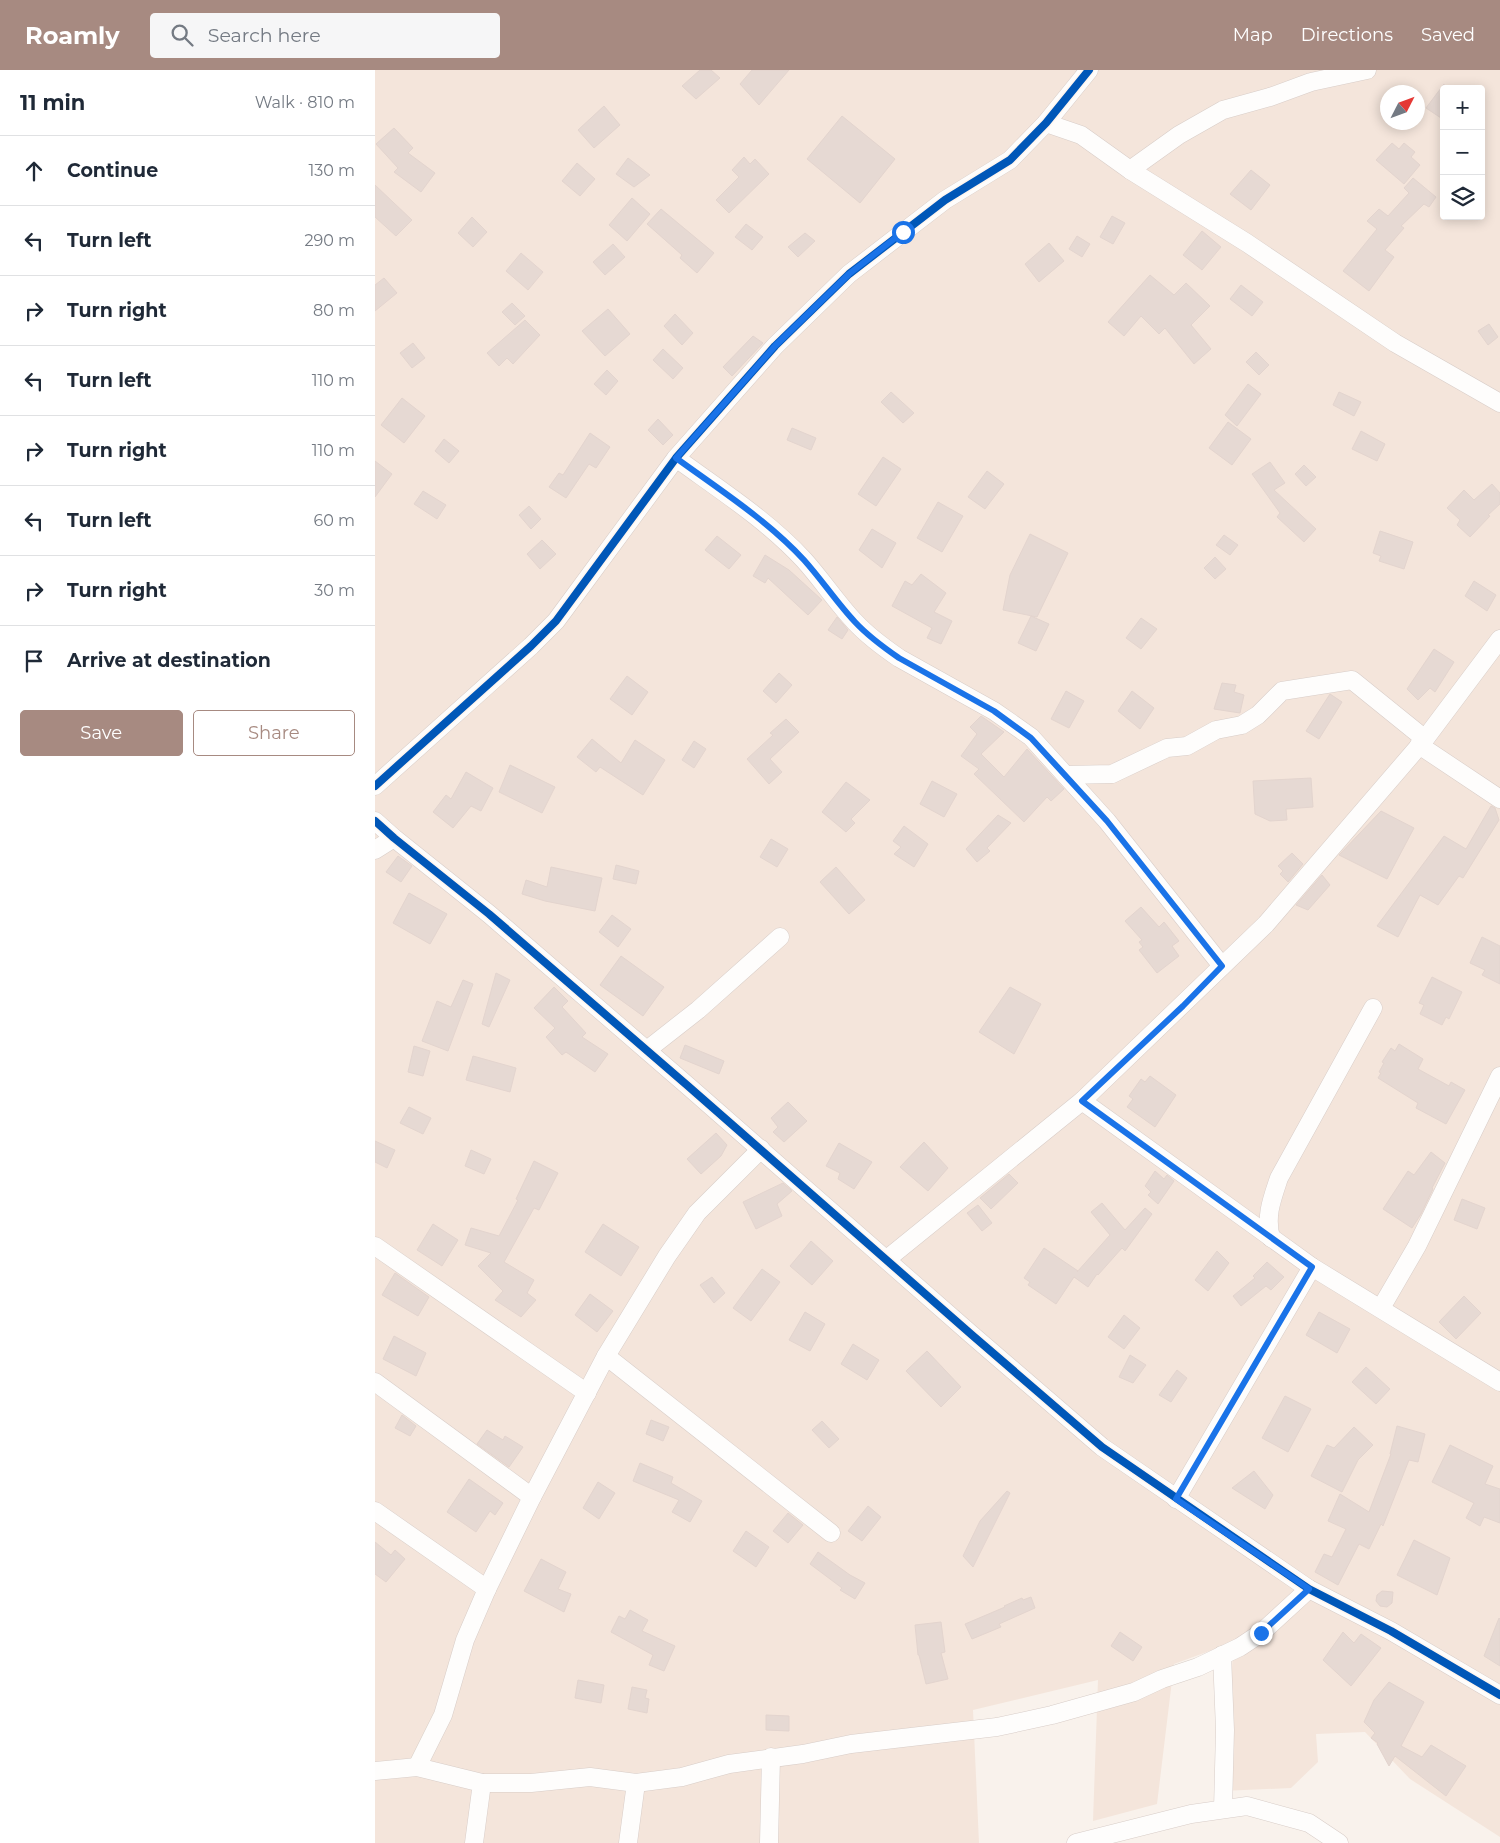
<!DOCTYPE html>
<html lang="en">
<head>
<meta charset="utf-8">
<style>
	body { margin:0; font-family:Montserrat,sans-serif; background:#f6f6f7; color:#1f2937 }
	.controls { position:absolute; right:15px; top:15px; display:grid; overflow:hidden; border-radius:5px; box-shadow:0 2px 12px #0003 }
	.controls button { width:45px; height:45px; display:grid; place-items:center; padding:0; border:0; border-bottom:1px solid #e0e1e3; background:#fff; color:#1f2937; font:25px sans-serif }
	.compass { position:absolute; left:1005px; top:15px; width:45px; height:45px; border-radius:50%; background:#fff; box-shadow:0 2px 12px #0003; rotate:48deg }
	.stop { position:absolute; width:15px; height:15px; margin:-11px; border:4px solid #1a73e8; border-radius:50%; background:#fff }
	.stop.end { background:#1a73e8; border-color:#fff; box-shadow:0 1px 5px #0008 }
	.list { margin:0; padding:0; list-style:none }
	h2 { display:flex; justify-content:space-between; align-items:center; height:65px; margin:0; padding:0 20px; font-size:21px }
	h2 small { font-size:16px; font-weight:400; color:#747a83 }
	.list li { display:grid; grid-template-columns:32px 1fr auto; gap:15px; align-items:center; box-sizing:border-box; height:70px; padding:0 20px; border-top:1px solid #e0e1e3 }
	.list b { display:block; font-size:19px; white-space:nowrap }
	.list em { font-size:16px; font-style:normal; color:#747a83 }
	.actions { display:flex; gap:10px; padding:15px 20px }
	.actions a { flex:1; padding:11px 0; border:1px solid #a78a81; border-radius:5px; text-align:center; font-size:18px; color:#a78a81 }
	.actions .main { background:#a78a81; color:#fff }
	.icon { flex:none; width:28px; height:28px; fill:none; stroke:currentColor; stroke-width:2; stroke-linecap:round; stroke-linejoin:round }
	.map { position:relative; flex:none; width:1125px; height:1773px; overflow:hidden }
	header { display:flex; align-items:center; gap:30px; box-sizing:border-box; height:70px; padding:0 25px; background:#a78a81; color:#fff }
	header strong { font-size:24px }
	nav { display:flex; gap:28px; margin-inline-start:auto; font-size:18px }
	.search { width:350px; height:45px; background:#f6f6f7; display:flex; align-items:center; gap:12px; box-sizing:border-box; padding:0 18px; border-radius:5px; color:#747a83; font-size:19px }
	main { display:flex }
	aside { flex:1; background:#fff }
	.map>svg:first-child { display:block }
</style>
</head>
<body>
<header>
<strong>Roamly</strong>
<div class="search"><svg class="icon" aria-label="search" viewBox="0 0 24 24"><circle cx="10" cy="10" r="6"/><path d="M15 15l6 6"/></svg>Search here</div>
<nav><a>Map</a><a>Directions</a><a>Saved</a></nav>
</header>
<main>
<aside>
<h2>11 min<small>Walk · 810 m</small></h2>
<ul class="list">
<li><svg class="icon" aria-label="ahead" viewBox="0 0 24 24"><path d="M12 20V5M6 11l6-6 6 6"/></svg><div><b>Continue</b></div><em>130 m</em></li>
<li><svg class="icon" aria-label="left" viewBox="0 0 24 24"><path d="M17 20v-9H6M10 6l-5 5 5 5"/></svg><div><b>Turn left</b></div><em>290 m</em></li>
<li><svg class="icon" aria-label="right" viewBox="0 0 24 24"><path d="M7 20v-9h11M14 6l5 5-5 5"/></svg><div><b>Turn right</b></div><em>80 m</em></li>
<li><svg class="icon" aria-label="left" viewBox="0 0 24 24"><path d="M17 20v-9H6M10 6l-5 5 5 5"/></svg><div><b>Turn left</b></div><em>110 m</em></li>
<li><svg class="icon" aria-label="right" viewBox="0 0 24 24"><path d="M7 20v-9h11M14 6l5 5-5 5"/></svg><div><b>Turn right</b></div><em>110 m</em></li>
<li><svg class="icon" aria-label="left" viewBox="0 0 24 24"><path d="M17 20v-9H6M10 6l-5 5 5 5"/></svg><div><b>Turn left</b></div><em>60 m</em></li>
<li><svg class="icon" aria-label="right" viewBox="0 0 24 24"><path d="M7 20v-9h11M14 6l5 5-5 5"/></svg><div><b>Turn right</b></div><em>30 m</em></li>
<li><svg class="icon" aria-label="arrive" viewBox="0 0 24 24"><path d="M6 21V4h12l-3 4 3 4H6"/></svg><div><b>Arrive at destination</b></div></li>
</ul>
<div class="actions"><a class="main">Save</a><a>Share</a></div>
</aside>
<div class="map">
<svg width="1125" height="1773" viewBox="0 0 1125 1773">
	<rect width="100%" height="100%" fill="#f9f2ec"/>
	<!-- residential -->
	<path fill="#f4e5db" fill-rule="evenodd" d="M0,0H1125V1767L1035,1709L990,1662L941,1664L943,1692L916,1718L847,1721L859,1572L799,1594L782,1734L718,1751L723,1610L598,1640L604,1773H0ZM1069,19H1106V146H1069ZM1012,22H1042V52H1012Z"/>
	<!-- building -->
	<g fill="#e6d9d3" stroke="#e3d4ce">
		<path d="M325,0H336L345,8L321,29L307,16Z"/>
		<path d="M377,0H414L384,35L365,14Z"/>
		<path d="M1069,14V50L1051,38Z"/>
		<path d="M229,36L245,55L219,78L203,60Z"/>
		<path d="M467,46L520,89L485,133L432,89Z"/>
		<path d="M19,58L38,78L33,83L60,103L46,122L19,102L23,98L1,74Z"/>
		<path d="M1017,73L1024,79L1029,73L1040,82L1036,87L1045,95L1029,114L1001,90Z"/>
		<path d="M369,87L375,94L380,89L394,104L354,143L341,130L364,107L357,100Z"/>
		<path d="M253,88L275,105L259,117L241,104Z"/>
		<path d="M202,93L220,109L205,126L187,111Z"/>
		<path d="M876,100L895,115L876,140L855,124Z"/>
		<path d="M1038,108L1061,127L1054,137L1049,134L1026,156L1029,158L1010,180L1019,187L994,221L968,201L1002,159L992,151L1004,139L1013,146L1034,123L1029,118Z"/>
		<path d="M0,115L37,150L21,166L0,147Z"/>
		<path d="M257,128L275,144L252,171L234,155Z"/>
		<path d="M286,139L339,183L322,203L305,188L307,185L272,154Z"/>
		<path d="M737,146L750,153L738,174L725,167Z"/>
		<path d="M97,147L112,162L98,177L83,163Z"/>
		<path d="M371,154L388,167L377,180L360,167Z"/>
		<path d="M827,161L846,177L827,200L808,185Z"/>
		<path d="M430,163L440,171L423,187L413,177Z"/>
		<path d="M702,166L715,174L707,187L694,179Z"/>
		<path d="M674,173L689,191L664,212L650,194Z"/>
		<path d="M238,174L250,187L230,205L218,192Z"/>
		<path d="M146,183L168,202L153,220L131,201Z"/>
		<path d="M775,205L799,225L811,213L835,236L816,255L836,279L819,294L790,258L784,264L766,246L749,266L733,252Z"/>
		<path d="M9,208L22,223L0,241V215Z"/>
		<path d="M866,215L888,232L877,246L855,229Z"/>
		<path d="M137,233L150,246L140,255L127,242Z"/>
		<path d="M233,239L255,264L230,286L207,261Z"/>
		<path d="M300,244L318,263L307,275L289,256Z"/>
		<path d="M150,250L165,265L138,294L132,288L124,296L112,283Z"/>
		<path d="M1114,254L1123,267L1113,275L1103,261Z"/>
		<path d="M378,266L388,273L357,306L348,297Z"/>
		<path d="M38,273L50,288L37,298L25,283Z"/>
		<path d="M288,279L308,298L298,309L278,290Z"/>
		<path d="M881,282L894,295L884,305L871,292Z"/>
		<path d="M232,300L243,311L231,325L219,314Z"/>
		<path d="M873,314L886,324L862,356L850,345Z"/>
		<path d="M516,322L539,343L528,353L506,332Z"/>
		<path d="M964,322L986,332L979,346L958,335Z"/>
		<path d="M27,328L50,346L29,373L6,355Z"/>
		<path d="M283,349L298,365L288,375L273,360Z"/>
		<path d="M853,352L876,369L857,395L834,378Z"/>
		<path d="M417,358L441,368L436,380L412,370Z"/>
		<path d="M986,361L1010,374L1002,391L977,379Z"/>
		<path d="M215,363L235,377L221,398L214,394L191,428L174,417L184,403L188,405Z"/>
		<path d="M69,369L84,381L74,393L60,381Z"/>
		<path d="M508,387L526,399L501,436L483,424Z"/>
		<path d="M0,391L17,404L0,427Z"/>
		<path d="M895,392L910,413L899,420L941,459L929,472L902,447L905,443L877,404Z"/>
		<path d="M929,395L941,407L931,416L920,404Z"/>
		<path d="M612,401L629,414L610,439L593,427Z"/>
		<path d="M1117,414L1125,423V434L1113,445L1115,446L1095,467L1082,455L1085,450L1072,438L1089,420L1099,430Z"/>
		<path d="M48,421L71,435L62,449L39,434Z"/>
		<path d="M563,432L588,446L567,482L542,468Z"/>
		<path d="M154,436L166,449L156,459L144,445Z"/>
		<path d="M497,459L521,473L507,498L484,480Z"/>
		<path d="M1005,461L1038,472L1029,499L1004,491L1006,486L998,483Z"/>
		<path d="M655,464L693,483L662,547L628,540L635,505Z"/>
		<path d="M849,465L863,475L855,485L841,475Z"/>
		<path d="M342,466L366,485L354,499L330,480Z"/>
		<path d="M167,470L181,484L165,499L152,484Z"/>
		<path d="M390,485L414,500L447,530L433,545L393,508L390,513L378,506Z"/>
		<path d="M840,487L851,499L840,509L829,498Z"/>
		<path d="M546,504L571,523L559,542L577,551L566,574L552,568L557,558L517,536L530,511L537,515Z"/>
		<path d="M1099,511L1121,525L1112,541L1090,526Z"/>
		<path d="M656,546L674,554L661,581L643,573Z"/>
		<path d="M462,547L473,560L467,569L453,560Z"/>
		<path d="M766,548L782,559L766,579L751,568Z"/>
		<path d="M1059,579L1079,592L1060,622L1055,618L1043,630L1032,619Z"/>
		<path d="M404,603L417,615L401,633L388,621Z"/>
		<path d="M252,606L273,622L257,645L235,629Z"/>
		<path d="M847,613L861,615L859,622L869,625L865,643L839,639Z"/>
		<path d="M691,621L709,631L694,658L676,649Z"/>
		<path d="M757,621L779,638L765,659L743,641Z"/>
		<path d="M955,624L967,632L944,669L931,661Z"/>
		<path d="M606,646L629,662L606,684L629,707L652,679L689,719L676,731L672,727L649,752L599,704L604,699L586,686L602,664L595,657Z"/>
		<path d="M411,649L424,662L395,689L407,702L394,714L372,689L398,665L395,663Z"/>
		<path d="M217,669L246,693L260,670L290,690L268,725L225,697L221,702L202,687Z"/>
		<path d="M319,671L331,679L319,698L307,690Z"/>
		<path d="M135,695L180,717L167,743L124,722Z"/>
		<path d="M91,702L118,718L106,741L96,736L78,758L58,742L71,725L76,729Z"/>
		<path d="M936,708L938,737L911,739L912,750L895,751L880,744L878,711Z"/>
		<path d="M557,711L582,724L569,747L545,734Z"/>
		<path d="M471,712L495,730L476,749L480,753L471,762L447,742Z"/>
		<path d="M1116,736L1120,738L1124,750L1088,808L1084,806L1063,835L1045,825L1023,867L1002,856L1069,766L1091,779Z"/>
		<path d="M1006,741L1039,758L1012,809L964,785Z"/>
		<path d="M623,745L636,753L612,778L615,781L602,792L591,779Z"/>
		<path d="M529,756L553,774L539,797L519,784L526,777L518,771Z"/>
		<path d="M396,769L413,779L402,797L385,787Z"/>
		<path d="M917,783L928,794L913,812L905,804L908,801L903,796Z"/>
		<path d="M23,786L37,796L26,812L11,802Z"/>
		<path d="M241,795L264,801L261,814L238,809Z"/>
		<path d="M176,797L227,808L220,841L170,831L147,824L151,810L172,817Z"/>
		<path d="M461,797L490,830L474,844L445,812Z"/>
		<path d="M947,805L955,815L933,840L921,835Z"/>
		<path d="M34,823L72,844L55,874L18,853Z"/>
		<path d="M766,837L784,857L789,852L804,871L797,876L804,886L782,903L764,880L768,877L764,872L767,870L750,851Z"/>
		<path d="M237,845L256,859L243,877L224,862Z"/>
		<path d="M1107,867L1125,876V914L1107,905L1110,900L1095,893Z"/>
		<path d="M246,886L289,917L268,946L225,915Z"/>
		<path d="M121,903L135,910L114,957L107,954Z"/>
		<path d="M1057,907L1087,922L1074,949L1071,947L1067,955L1045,944L1049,935L1044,933Z"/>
		<path d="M88,910L98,914L73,981L47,971L62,931L76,937Z"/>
		<path d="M179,917L193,931L187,937L211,963L207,967L233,984L220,1002L191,982L187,985L171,967L180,958L159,938Z"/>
		<path d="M635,917L666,934L639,984L604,962Z"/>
		<path d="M1024,974L1048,989L1043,999L1074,1016L1076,1012L1090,1020L1071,1054L1041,1038L1043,1033L1003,1008L1006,1003L1004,1002L1009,993L1007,992L1016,978L1020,981Z"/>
		<path d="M310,975L349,991L344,1004L305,988Z"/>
		<path d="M39,976L55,981L48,1006L33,1002Z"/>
		<path d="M98,986L141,998L135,1022L91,1010Z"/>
		<path d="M775,1006L801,1025L780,1057L752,1037L758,1029L754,1026L766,1009L770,1012Z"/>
		<path d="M413,1032L432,1051L409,1072L398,1062L403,1057L396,1048Z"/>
		<path d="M34,1037L56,1048L48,1064L25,1053Z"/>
		<path d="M341,1063L352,1075L346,1086L326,1104L312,1089Z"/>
		<path d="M0,1071L20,1080L12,1098L0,1092Z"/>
		<path d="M549,1072L573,1098L553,1121L525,1097Z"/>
		<path d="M464,1073L497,1092L479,1119L463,1109L465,1103L451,1096Z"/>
		<path d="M96,1080L116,1089L109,1104L90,1096Z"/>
		<path d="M1056,1082L1070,1093L1057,1118L1058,1119L1046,1144L1037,1158L1008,1139L1033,1101L1039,1105Z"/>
		<path d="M159,1091L183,1103L164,1140L159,1138L129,1192L159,1210L152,1223L161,1230L146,1247L120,1230L128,1221L103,1196L116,1183L90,1175L96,1158L124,1166L143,1130L141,1129Z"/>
		<path d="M780,1101L789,1109L792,1105L799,1111L783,1134L773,1125L776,1122L770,1116Z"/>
		<path d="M634,1104L643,1113L616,1139L605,1128Z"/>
		<path d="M408,1113L417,1121L402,1134L407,1146L381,1159L368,1132Z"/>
		<path d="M1087,1129L1110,1138L1102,1159L1079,1150Z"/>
		<path d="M727,1133L750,1160L770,1138L777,1144L750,1181L747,1178L723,1205L722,1204L713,1217L699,1207L681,1234L653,1215L655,1212L649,1208L669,1178L703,1201L702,1202L735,1165L716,1142Z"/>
		<path d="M603,1135L617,1153L607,1161L592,1143Z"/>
		<path d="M58,1154L83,1170L67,1196L42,1180Z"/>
		<path d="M228,1154L264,1177L246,1206L210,1182Z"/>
		<path d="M436,1171L458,1191L437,1215L415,1196Z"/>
		<path d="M842,1181L854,1193L833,1221L820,1210Z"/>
		<path d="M892,1192L909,1207L896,1220L891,1216L866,1236L858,1226L880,1208L878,1206Z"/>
		<path d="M387,1199L405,1212L376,1251L358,1238Z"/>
		<path d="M20,1203L54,1227L43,1246L7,1225Z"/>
		<path d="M337,1207L350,1223L339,1233L325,1215Z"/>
		<path d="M215,1224L238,1241L222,1262L200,1245Z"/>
		<path d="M1089,1226L1106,1243L1081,1269L1064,1252Z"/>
		<path d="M430,1242L450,1254L435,1281L414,1270Z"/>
		<path d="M944,1242L975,1259L962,1283L931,1265Z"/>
		<path d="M749,1245L765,1258L749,1279L733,1267Z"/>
		<path d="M19,1266L51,1283L41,1306L8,1289Z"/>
		<path d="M478,1274L504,1290L492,1310L466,1294Z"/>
		<path d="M552,1281L586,1317L566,1337L531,1301Z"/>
		<path d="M755,1285L771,1295L758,1313L744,1307Z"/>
		<path d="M991,1297L1015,1319L1001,1334L977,1312Z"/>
		<path d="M802,1300L812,1308L796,1332L784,1325Z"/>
		<path d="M910,1326L936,1339L913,1382L887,1368Z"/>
		<path d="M27,1345L41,1356L35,1366L20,1358Z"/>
		<path d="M276,1350L294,1357L288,1371L271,1364Z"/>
		<path d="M447,1351L464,1369L454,1378L437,1360Z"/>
		<path d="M1022,1356L1050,1364L1043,1392L1034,1390L1008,1456L1006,1454L994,1479L984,1474L963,1515L940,1502L949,1484L957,1487L971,1459L953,1451L965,1424L994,1442L1016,1384H1015Z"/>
		<path d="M979,1357L998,1375L983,1390L967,1422L936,1406L952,1375L959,1378Z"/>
		<path d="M112,1360L128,1370L130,1366L148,1377L134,1397L102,1374Z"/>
		<path d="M1075,1375L1118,1396L1110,1414L1125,1419V1453L1109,1447L1105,1456L1091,1448L1099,1433L1057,1412Z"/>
		<path d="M265,1393L298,1407L296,1413L327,1431L315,1452L297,1442L304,1430L258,1411Z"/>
		<path d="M879,1401L898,1425L890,1439L857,1418Z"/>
		<path d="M94,1409L128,1433L120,1445L115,1441L101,1462L72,1442Z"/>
		<path d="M223,1412L240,1423L224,1449L208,1438Z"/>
		<path d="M632,1421L635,1423L598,1497L588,1486L605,1451Z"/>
		<path d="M493,1436L506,1447L487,1471L473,1461Z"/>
		<path d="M413,1443L428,1455L413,1473L398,1461Z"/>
		<path d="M371,1461L394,1477L381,1497L358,1481Z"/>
		<path d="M1039,1470L1075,1488L1062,1525L1022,1505Z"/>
		<path d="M0,1472L16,1485L20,1480L30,1489L11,1512L0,1504Z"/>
		<path d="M443,1482L475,1505L490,1513L480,1529L465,1520L467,1518L435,1494Z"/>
		<path d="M166,1489L191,1502L183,1519L196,1524L189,1542L149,1521Z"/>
		<path d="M1007,1521L1018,1522L1017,1533L1012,1537L1005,1536L1001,1531L1002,1525Z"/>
		<path d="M656,1527L660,1538L624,1554L626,1557L597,1569L590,1554L630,1537L629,1536L647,1528L648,1530Z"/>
		<path d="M255,1540L273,1550L267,1561L300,1576L289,1601L274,1595L278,1585L236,1562L244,1546L250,1549Z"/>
		<path d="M1124,1548L1125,1549V1596L1109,1586Z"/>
		<path d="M566,1552L570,1582L566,1583L573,1609L551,1614L544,1585H543L540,1555Z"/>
		<path d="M745,1562L767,1577L758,1591L736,1576Z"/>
		<path d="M968,1562L979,1573L986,1564L1006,1578L976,1616L948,1590Z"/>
		<path d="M203,1610L229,1615L226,1633L200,1628Z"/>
		<path d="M1014,1612L1049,1632L1026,1676L1047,1687L1056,1675L1091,1696L1071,1726L1020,1686L1014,1696L1002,1674L1003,1673L996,1668L1000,1663L989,1652L999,1630Z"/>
		<path d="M257,1617L272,1620L270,1628L274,1629L272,1643L253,1639Z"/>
		<path d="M391,1645L414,1646V1661L391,1660Z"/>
	</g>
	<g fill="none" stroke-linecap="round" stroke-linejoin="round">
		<!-- minor casing -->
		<g stroke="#d8cdc8" stroke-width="19">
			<g id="minor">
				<path d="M671,53L706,65L755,100L872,173L1020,273L1125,333"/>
				<path d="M755,100L804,65L848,40L895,27L936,12L992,0"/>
				<path d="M301,388C345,420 392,450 429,490C447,510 462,533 480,552C493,566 508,577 524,588L619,641L656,667L732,751L847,896"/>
				<path d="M1044,675L1125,729"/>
				<path d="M691,705L737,704L792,678L812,676L841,660L867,655L883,645L907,621L977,610L1050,669"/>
				<path d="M0,716L156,576L181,551L301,388L400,276L474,204L570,130L635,90L671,53L714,0"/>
				<path d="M0,751L19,768L114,844L313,1016L597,1265L727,1377L934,1519L1016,1561L1125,1625"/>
				<path d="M0,780L19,768"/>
				<path d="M272,980L323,940L405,867"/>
				<path d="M707,1031L937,1197L1125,1312"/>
				<path d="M896,1168C890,1146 897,1129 904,1108L998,938"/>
				<path d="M0,1176L212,1323"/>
				<path d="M512,1189L707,1031L891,854L1050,669L1125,569"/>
				<path d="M1006,1238L1042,1176L1125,1006"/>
				<path d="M231,1286L456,1463"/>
				<path d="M0,1312L157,1427"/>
				<path d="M801,1429L937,1197"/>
				<path d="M0,1441L112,1519"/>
				<path d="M847,1585L850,1660L848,1739"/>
				<path d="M42,1697L68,1645L90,1570L112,1519L157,1427L231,1286L292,1186L322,1143L386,1079"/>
				<path d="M0,1701L42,1697L107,1713H156L215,1707L261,1713L307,1707L354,1694L428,1684L476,1674L622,1657L677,1645L759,1622L787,1609L823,1597L865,1577L886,1563L934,1519"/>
				<path d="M99,1773L107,1713"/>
				<path d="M253,1773L261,1713"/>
				<path d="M394,1773L396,1687"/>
				<path d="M701,1773L816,1744L872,1736L934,1753L964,1773"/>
			</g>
		</g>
		<!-- minor -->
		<use href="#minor" stroke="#fefdfc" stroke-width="18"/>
		<!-- cycleway casing -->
		<g stroke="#fff6ef" stroke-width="11">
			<g id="cycleway">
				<path d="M0,716L156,576L181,551L301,388L400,276L474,204L570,130L635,90L671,53L714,0"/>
				<path d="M0,751L19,768L114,844L313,1016L597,1265L727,1377L934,1519L1016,1561L1125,1625"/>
			</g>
		</g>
		<!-- cycleway -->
		<use href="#cycleway" stroke="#0057b8" stroke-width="8"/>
	</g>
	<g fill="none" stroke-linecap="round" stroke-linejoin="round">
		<!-- route -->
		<path stroke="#1a73e8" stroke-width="6" d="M528,162L474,204L400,276L301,388C345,420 392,450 429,490C447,510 462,533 480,552C493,566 508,577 524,588L619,641L656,668L732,751L847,896L808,936L707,1031L937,1197L801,1429L934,1519L886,1563"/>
	</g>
</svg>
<div class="controls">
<button>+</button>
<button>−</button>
<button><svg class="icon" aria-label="layers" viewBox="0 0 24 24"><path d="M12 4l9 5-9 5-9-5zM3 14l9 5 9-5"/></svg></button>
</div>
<svg class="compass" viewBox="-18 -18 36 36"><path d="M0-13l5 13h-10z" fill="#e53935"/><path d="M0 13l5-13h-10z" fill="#747a83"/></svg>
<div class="stop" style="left:528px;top:162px"></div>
<div class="stop end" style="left:886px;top:1563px"></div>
</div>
</main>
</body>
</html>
